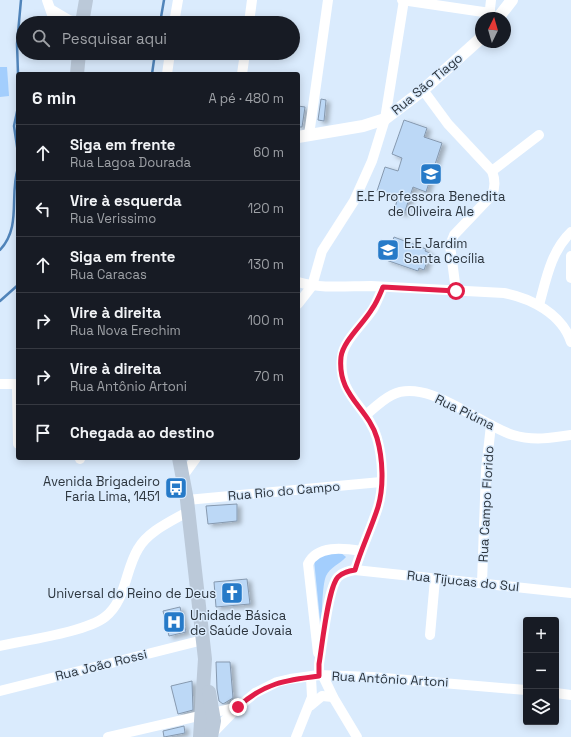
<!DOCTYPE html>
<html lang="pt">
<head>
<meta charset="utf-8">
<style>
	body { margin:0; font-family:"Space Grotesk",sans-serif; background:#20242c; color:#f1f3f6 }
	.controls { position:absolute; right:12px; bottom:12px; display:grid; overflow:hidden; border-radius:4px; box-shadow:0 2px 10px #0003 }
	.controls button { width:36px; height:36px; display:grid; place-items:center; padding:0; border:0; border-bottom:1px solid #363941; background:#171b24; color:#f1f3f6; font:20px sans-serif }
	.compass { position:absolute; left:475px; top:12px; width:36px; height:36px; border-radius:50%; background:#171b24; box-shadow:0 2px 10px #0003; rotate:5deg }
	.stop { position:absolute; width:12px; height:12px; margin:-9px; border:3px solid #e11d48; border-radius:50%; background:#fff }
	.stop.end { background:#e11d48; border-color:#fff; box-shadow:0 1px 4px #0008 }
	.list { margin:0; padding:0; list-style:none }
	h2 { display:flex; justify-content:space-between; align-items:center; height:52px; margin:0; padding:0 16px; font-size:17px }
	h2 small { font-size:13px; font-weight:400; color:#9ea1a6 }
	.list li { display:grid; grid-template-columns:26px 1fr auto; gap:12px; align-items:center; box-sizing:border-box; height:56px; padding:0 16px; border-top:1px solid #363941 }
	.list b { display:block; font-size:15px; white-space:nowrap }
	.list p { margin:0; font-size:13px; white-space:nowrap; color:#9ea1a6 }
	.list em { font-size:13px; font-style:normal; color:#9ea1a6 }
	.icon { flex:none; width:22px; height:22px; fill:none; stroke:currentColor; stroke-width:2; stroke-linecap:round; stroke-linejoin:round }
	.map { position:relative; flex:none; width:571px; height:737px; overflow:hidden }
	.search { position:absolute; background:#171b24; box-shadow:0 2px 10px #0003; left:16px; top:16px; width:284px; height:44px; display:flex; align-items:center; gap:10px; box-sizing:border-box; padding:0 14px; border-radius:22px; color:#9ea1a6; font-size:15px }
	.panel { position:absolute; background:#171b24; box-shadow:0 2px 10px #0003; left:16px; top:72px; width:284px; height:388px; border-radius:4px }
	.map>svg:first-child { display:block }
</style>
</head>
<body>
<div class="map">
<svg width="571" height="737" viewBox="0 0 571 737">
	<defs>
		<filter id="shadow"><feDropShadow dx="4" dy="2.5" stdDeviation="2" flood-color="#0004"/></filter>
	</defs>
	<rect width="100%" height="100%" fill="#daebfd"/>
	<!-- green -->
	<g fill="#a3cefd">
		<path d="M0,67H7L9,96L0,97Z"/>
		<path d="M330,552L341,553L346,557C340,564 330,567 326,576C322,585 322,618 321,630L314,560Z"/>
	</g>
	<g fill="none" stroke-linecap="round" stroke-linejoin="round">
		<!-- stream -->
		<g stroke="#5084ba" stroke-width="2.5">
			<path d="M160,23L164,0"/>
			<path d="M18,74L17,44L21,0"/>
			<path d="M152,74L155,53"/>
			<path d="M18,107L14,126L18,153"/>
			<path d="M0,250C22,226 9,196 18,168"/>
			<path d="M0,301L18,285"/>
		</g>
	</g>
	<!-- building -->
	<g fill="#bcd8f6" stroke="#8699af" filter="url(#shadow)">
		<path d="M321,99L326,100L324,121L318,120Z"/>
		<path d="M298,106L305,107L302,127H298Z"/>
		<path d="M404,120L427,128L424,137L442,143L426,192L413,187L404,214L394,210L398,198L377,191L385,167L398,171L402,158L392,154Z"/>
		<path d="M394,237L426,249L425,251L430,253L424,270L419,268L418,271L386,260Z"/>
		<path d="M237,504V521L208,524L206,506Z"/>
		<path d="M247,579L250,604L216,607L214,582Z"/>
		<path d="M180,607L186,632L169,636L163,611Z"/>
		<path d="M216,662H230L233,698L223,704L219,701L217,689Z"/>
		<path d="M192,681L193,710L178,714L171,686Z"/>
		<path d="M184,726L185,733L164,737L163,731Z"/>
	</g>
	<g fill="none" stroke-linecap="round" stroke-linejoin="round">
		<!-- minor -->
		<g stroke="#fff" stroke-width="10">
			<path d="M47,0L55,23"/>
			<path d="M402,0L490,13"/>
			<path d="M52,10L69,20L82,23"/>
			<path d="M489,18L491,0"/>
			<path d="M174,23L178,0"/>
			<path d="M249,23L252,0"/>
			<path d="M167,74L170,53"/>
			<path d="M242,74L245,53"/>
			<path d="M423,90L448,124L492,171C495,179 496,186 492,195L454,235L450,245L456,291"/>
			<path d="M309,135L328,0"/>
			<path d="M492,171L539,135"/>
			<path d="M571,256V278"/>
			<path d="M298,282C321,289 347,286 371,286C416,288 460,291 504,293C531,298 562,314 571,342"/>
			<path d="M298,304L312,286L322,251L354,201L372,161L385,119L404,0"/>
			<path d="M539,305C546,280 551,251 571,232"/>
			<path d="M0,384H18"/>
			<path d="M17,384L18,444"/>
			<path d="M366,415C374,408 382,400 392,395C427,377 480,425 513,435C533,441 552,438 571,435"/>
			<path d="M80,459V458"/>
			<path d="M183,476L196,458"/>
			<path d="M187,500L381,482"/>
			<path d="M355,570C361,549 371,529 378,507C384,487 383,459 377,438C368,406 337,396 342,357C343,341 364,323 373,309C377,302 380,294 383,287"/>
			<path d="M482,583L486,470L491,425"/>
			<path d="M430,635L435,579"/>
			<path d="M0,646C26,640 86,632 105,617C126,601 125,570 138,549C148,531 172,521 189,511"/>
			<path d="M318,653L308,564C317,545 343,548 361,551"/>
			<path d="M319,675V664C322,647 328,587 338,577C343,572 349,571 355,570L571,593"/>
			<path d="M323,676L333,697L357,737"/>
			<path d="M0,691L203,640"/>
			<path d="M556,693L571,695"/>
			<path d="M310,706L322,696L333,697"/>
			<path d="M210,736L238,707L255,693L277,682L290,679L319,675L372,677L526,690"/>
			<path d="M108,737L238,707"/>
			<path d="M296,737L312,697L311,677"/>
		</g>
		<!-- tertiary -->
		<g stroke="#fff" stroke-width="12">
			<path d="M498,18L512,0"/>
			<path d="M298,137L363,126L385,119L423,90L481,38"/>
		</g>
		<!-- secondary -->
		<g stroke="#bbc9d9" stroke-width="14">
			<path d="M82,23L86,0"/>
			<path d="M77,74L79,53"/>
			<path d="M179,458L187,500L205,659L200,737"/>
			<path d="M209,692L214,721L211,737"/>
		</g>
	</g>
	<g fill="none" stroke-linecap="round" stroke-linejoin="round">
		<!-- route -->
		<path stroke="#e11d48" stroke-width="5" d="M238,707C264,683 286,680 319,676V664C322,647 328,587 338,577C343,572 349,571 355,570C361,549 371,529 378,507C384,487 383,459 377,438C368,407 337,396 341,357C343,341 364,323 372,309C377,302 380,294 383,287L456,291"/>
	</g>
	<!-- icons -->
	<defs>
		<g id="school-square" transform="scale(1.15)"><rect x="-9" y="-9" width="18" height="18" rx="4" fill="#267ac8" stroke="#daebfd"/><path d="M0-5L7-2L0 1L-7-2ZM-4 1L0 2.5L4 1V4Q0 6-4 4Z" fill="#fff"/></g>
		<g id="bus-square" transform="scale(1.15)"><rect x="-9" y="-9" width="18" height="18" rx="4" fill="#267ac8" stroke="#daebfd"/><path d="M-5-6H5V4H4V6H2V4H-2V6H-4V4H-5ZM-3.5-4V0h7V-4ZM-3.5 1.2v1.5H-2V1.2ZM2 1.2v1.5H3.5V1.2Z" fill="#fff"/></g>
		<g id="church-square" transform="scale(1.15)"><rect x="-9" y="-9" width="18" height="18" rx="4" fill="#267ac8" stroke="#daebfd"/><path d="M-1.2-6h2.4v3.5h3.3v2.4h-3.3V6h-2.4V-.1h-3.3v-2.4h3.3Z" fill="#fff"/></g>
		<g id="hospital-square" transform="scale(1.15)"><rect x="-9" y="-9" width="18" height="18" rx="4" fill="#267ac8" stroke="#daebfd"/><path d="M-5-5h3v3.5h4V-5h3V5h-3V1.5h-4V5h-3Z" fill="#fff"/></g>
	</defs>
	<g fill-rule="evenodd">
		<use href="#school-square" x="431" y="174"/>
		<use href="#school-square" x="388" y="250"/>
		<use href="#bus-square" x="176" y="488"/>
		<use href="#church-square" x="232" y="593"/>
		<use href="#hospital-square" x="174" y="622"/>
	</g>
	<g text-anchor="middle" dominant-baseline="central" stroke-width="3" stroke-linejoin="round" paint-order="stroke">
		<!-- street labels -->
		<g font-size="13" fill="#2c353e" stroke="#daebfd">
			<text transform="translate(427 84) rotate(-40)">Rua São Tiago</text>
			<text transform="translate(465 412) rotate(26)">Rua Piúma</text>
			<text transform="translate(284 491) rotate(-5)">Rua Rio do Campo</text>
			<text transform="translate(486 504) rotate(-87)">Rua Campo Florido</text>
			<text transform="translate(463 581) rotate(6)">Rua Tijucas do Sul</text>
			<text transform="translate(101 665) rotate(-14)">Rua João Rossi</text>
			<text transform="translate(390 679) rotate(3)">Rua Antônio Artoni</text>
		</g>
		<!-- poi labels -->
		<g font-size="13" fill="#2c353e" stroke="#daebfd" text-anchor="start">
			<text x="431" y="196" text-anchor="middle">E.E Professora Benedita<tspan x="431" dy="15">de Oliveira Ale</tspan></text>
			<text x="404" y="243">E.E Jardim<tspan x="404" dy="15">Santa Cecília</tspan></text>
			<text x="160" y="481" text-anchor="end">Avenida Brigadeiro<tspan x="160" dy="15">Faria Lima, 1451</tspan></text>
			<text x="216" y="593" text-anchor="end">Universal do Reino de Deus</text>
			<text x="190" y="615">Unidade Básica<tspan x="190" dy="15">de Saúde Jovaia</tspan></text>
		</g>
	</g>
</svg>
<div class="controls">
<button>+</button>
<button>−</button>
<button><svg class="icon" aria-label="layers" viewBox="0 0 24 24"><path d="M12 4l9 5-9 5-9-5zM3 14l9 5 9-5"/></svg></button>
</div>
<svg class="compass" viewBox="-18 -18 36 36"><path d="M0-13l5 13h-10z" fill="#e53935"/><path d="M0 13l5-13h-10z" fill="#9ea1a6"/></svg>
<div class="stop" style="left:456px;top:291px"></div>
<div class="stop end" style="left:238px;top:707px"></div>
<div class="search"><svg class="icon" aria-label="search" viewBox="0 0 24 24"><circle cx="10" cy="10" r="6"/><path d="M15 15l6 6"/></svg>Pesquisar aqui</div>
<section class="panel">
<h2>6 min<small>A pé · 480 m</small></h2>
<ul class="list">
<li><svg class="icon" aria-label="ahead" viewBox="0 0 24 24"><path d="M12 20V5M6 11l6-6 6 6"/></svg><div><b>Siga em frente</b><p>Rua Lagoa Dourada</p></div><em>60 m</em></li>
<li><svg class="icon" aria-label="left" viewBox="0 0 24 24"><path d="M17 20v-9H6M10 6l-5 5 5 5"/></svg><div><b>Vire à esquerda</b><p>Rua Verissimo</p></div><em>120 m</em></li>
<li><svg class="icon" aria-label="ahead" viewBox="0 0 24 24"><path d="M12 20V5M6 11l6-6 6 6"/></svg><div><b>Siga em frente</b><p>Rua Caracas</p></div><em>130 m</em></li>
<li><svg class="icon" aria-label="right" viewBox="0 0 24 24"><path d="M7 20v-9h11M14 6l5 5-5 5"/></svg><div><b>Vire à direita</b><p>Rua Nova Erechim</p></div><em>100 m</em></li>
<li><svg class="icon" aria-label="right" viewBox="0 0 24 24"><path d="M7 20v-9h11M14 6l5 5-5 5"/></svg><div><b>Vire à direita</b><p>Rua Antônio Artoni</p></div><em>70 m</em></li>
<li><svg class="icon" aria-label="arrive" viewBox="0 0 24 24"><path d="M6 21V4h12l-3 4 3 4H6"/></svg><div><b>Chegada ao destino</b></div></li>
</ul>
</section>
</div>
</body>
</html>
